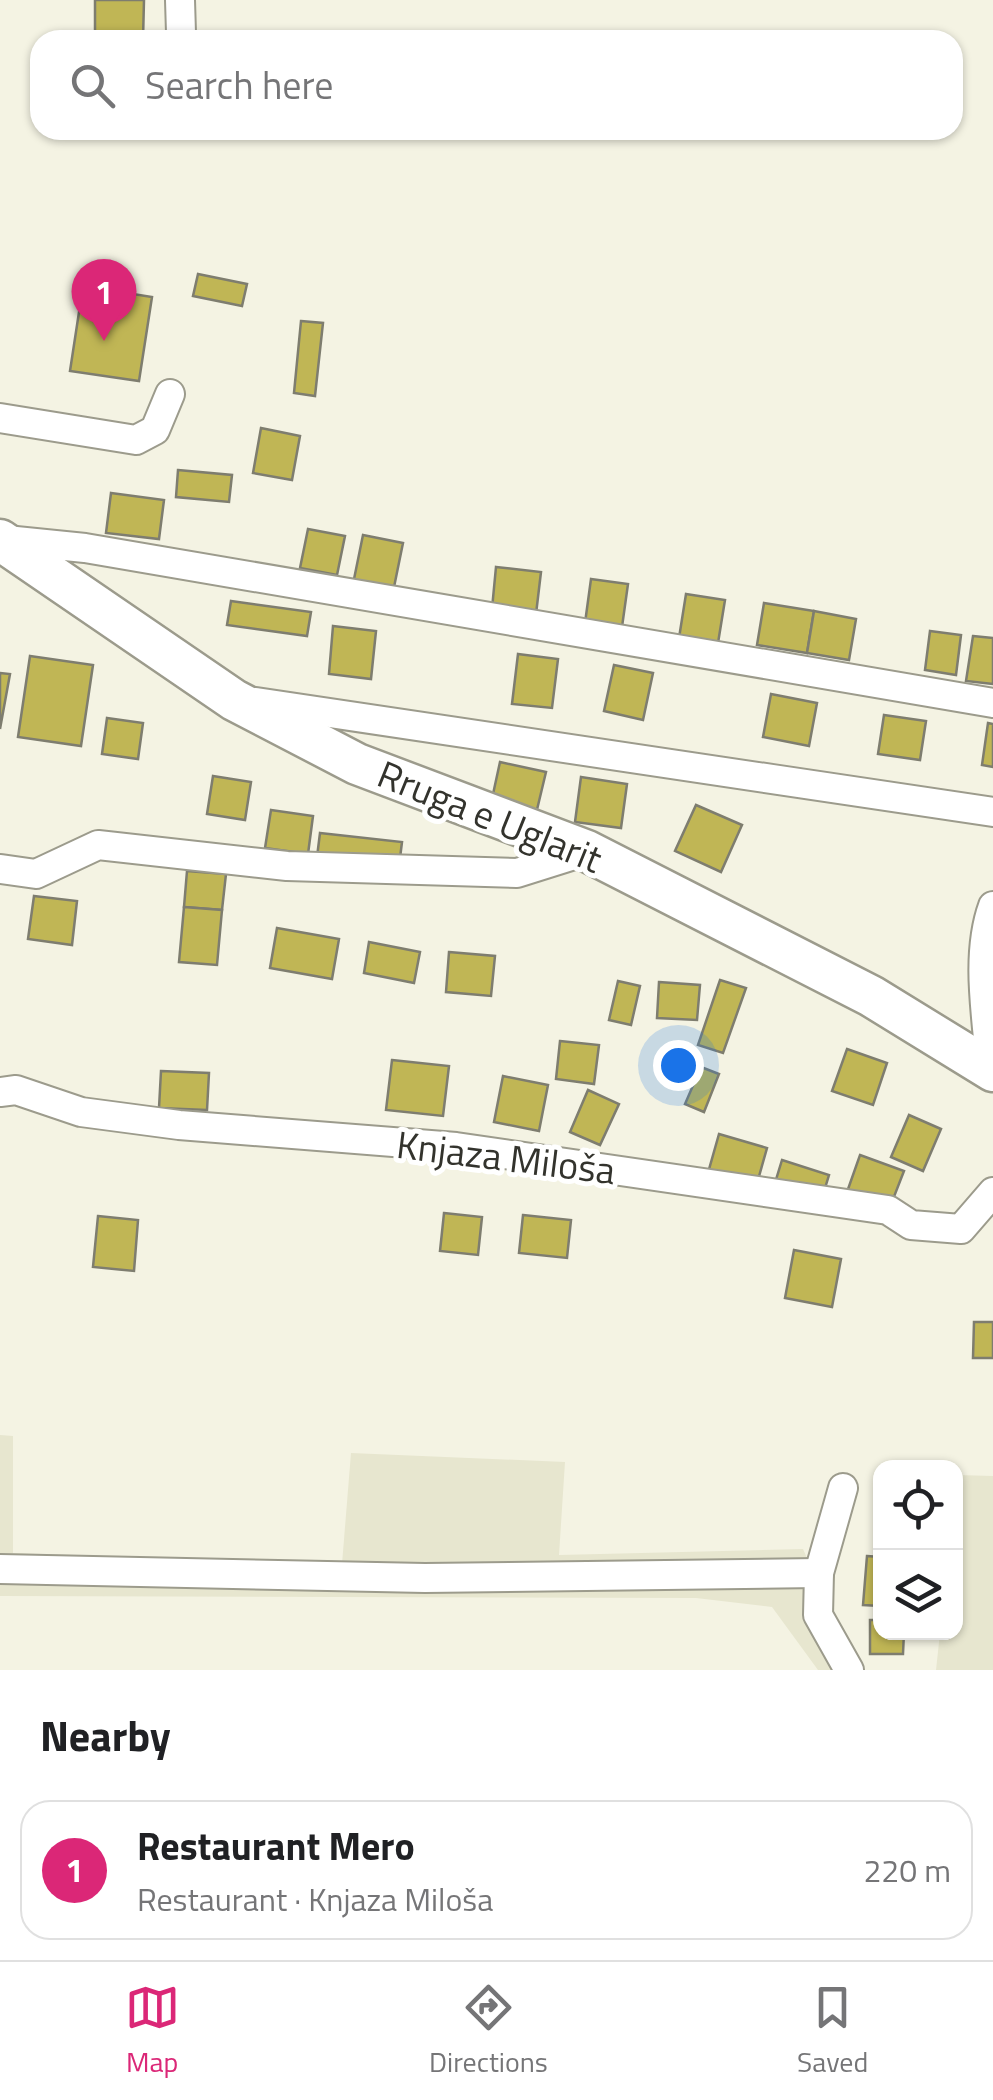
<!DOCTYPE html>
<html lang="en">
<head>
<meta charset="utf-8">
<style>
	body { margin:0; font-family:"Titillium Web",sans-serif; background:#f6f6f6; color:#202124 }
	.controls { position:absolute; right:30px; bottom:30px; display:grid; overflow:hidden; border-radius:20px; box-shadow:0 2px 8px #0004 }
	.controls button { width:90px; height:90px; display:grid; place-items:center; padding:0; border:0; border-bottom:2px solid #e0e0e0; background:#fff; color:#202124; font:50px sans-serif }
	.you { position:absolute; left:678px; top:1065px; width:35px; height:35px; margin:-25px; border:8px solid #fff; border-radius:50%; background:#1a73e8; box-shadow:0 0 0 15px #1a73e833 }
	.badge { display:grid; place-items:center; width:65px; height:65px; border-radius:50%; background:#db2777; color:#fff; font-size:32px; font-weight:700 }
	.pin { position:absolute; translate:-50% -82px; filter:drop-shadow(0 2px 5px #0008) }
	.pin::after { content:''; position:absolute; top:52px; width:35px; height:30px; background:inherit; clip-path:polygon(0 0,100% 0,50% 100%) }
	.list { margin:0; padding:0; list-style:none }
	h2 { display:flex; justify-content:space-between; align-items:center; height:130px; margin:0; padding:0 40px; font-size:42px }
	h2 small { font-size:32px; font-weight:400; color:#757577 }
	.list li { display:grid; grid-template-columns:65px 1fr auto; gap:30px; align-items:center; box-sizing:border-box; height:140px; margin:0 20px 20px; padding:0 20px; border:2px solid #e0e0e0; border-radius:30px }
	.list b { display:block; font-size:38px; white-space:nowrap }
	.list p { margin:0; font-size:32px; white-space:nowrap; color:#757577 }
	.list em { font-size:32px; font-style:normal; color:#757577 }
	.icon { flex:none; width:55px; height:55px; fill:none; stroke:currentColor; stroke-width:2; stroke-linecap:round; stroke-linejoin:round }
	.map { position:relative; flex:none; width:993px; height:1670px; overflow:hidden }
	.search { position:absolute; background:#fff; box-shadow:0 2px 8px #0004; left:30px; right:30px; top:30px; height:110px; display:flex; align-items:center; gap:25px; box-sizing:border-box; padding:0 35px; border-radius:30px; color:#757577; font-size:38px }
	.sheet { height:290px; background:#fff }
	nav { display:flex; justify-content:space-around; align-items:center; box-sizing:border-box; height:140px; border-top:2px solid #e0e0e0; background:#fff; font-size:28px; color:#757577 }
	nav a { display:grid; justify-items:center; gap:5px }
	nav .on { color:#db2777 }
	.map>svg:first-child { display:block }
</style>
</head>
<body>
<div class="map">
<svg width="993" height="1670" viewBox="0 0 993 1670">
	<rect width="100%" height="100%" fill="#f4f3e3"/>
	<!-- built -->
	<g fill="#e7e6cf">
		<path d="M0,1435L13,1436V1553L342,1564L351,1453L565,1462L559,1555L803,1549L857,1670H818L772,1607L696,1598L0,1596Z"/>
		<path d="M958,1475L993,1476V1670H936L940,1633L956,1632Z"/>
	</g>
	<!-- building -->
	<g fill="#c0b655" stroke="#7e7d6f" stroke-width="2.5">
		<path d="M95,0H144L143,40H95Z"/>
		<path d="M198,274L247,284L242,306L193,296Z"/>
		<path d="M83,286L152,297L139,381L70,371Z"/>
		<path d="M301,321L323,323L315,396L294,393Z"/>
		<path d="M261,428L300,436L292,480L253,473Z"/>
		<path d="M178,470L232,475L229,502L176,497Z"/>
		<path d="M111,493L164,500L159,539L106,533Z"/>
		<path d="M308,529L345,536L337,575L300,568Z"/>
		<path d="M363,535L403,543L393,592L353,584Z"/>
		<path d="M496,567L541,572L536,614L492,609Z"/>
		<path d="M591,579L628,584L622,627L585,623Z"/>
		<path d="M686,594L725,600L718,643L679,638Z"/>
		<path d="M231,601L311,612L307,636L227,625Z"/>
		<path d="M764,603L814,611L807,653L757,645Z"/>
		<path d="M814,611L856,619L849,660L807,653Z"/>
		<path d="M333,626L376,631L371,679L329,674Z"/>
		<path d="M930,631L961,635L956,675L925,670Z"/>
		<path d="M973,636L993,638V684L966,681Z"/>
		<path d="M518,654L558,659L552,708L512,704Z"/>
		<path d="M30,656L93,665L81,746L18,737Z"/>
		<path d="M614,665L653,673L643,720L604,711Z"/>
		<path d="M0,673L10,674L0,729Z"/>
		<path d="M771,694L817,703L809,746L763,737Z"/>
		<path d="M884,715L926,721L920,760L878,754Z"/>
		<path d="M107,718L143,723L138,759L102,754Z"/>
		<path d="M988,723L993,724V767L982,765Z"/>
		<path d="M500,762L546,772L535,818L490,808Z"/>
		<path d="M213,776L251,782L245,820L207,814Z"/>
		<path d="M581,777L627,784L621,828L575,822Z"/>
		<path d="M696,805L742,825L721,872L675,851Z"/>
		<path d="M271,810L313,816L308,854L265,848Z"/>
		<path d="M320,833L402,842L399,866L317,857Z"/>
		<path d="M187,871L226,874L222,910L184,907Z"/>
		<path d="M34,896L77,901L72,945L28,939Z"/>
		<path d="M184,907L222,910L217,965L179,962Z"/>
		<path d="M277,928L339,939L332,979L270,968Z"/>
		<path d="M369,942L420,952L414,983L364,973Z"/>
		<path d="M449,952L495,956L491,996L446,992Z"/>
		<path d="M720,980L746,988L723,1053L698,1045Z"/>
		<path d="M618,981L640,986L631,1025L609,1020Z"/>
		<path d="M659,982L700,985L697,1020L657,1018Z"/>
		<path d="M560,1041L599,1045L594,1084L556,1079Z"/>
		<path d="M847,1049L887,1063L873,1105L832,1091Z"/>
		<path d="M392,1060L449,1066L443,1116L386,1110Z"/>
		<path d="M701,1067L719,1074L704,1112L685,1104Z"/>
		<path d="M161,1071L209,1073L207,1110L159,1108Z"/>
		<path d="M503,1076L548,1085L539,1131L494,1122Z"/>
		<path d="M588,1090L619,1104L600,1145L570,1132Z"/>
		<path d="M909,1115L941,1129L923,1171L891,1157Z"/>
		<path d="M719,1134L767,1148L756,1187L708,1173Z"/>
		<path d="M860,1155L904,1171L890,1207L847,1192Z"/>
		<path d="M782,1160L829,1175L822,1198L775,1183Z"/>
		<path d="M444,1213L482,1217L478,1255L440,1251Z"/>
		<path d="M523,1215L571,1220L567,1258L519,1253Z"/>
		<path d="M98,1216L138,1220L134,1271L93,1267Z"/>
		<path d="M794,1250L841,1259L832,1307L785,1298Z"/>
		<path d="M974,1322H993V1358H973Z"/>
		<path d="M867,1556L880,1557V1606L863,1605Z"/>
		<path d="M870,1620H880V1632H904L903,1654H870Z"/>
	</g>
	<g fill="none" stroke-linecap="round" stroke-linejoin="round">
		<!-- street casing -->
		<g stroke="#9c9b8c" stroke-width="32">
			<g id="street">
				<path d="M180,0L181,33"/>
				<path d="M0,418L136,440L155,430L170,394"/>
				<path d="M6,540L85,548L993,703"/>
				<path d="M256,702L993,812"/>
				<path d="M1,869L36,874L98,845L287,866L517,873L587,851"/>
				<path d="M991,1070C987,1018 975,955 993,906"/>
				<path d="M0,1092L16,1090L81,1112L179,1125L456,1147L888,1210L911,1225L961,1229L993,1192"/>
				<path d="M843,1488L819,1573L818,1615L849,1670"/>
				<path d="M0,1569L425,1578L819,1573"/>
			</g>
		</g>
		<!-- secondary casing -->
		<g stroke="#9c9b8c" stroke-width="45">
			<path id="secondary" d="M0,540L234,700L357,764L587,851L871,996L993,1071"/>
		</g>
		<!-- street -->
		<use href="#street" stroke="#fff" stroke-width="28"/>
		<!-- secondary -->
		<use href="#secondary" stroke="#fff" stroke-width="40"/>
	</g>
	<g text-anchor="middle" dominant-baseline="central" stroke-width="10" stroke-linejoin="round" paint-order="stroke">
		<!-- street labels -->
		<g font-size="38" fill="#33332d" stroke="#fff">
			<text transform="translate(490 816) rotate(22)">Rruga e Uglarit</text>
			<text transform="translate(506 1157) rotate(7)">Knjaza Miloša</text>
		</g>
	</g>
</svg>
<div class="controls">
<button><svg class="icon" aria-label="locate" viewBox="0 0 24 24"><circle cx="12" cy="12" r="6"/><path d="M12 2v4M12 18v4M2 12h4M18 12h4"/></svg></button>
<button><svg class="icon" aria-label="layers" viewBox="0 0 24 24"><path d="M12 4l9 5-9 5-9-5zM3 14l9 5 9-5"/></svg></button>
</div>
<div class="you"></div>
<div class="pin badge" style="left:104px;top:341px">1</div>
<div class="search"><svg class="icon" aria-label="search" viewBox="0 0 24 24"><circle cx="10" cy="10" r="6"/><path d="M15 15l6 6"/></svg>Search here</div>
</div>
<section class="sheet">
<h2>Nearby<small></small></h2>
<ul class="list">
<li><span class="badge">1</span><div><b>Restaurant Mero</b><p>Restaurant · Knjaza Miloša</p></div><em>220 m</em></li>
</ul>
</section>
<nav>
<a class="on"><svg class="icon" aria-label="map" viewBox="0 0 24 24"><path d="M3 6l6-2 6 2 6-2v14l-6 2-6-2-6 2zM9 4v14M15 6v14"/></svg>Map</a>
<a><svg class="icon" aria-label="directions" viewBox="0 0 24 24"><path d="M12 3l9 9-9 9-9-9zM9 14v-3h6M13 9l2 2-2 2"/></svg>Directions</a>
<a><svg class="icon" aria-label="saved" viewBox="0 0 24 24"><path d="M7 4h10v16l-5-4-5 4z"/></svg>Saved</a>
</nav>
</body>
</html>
